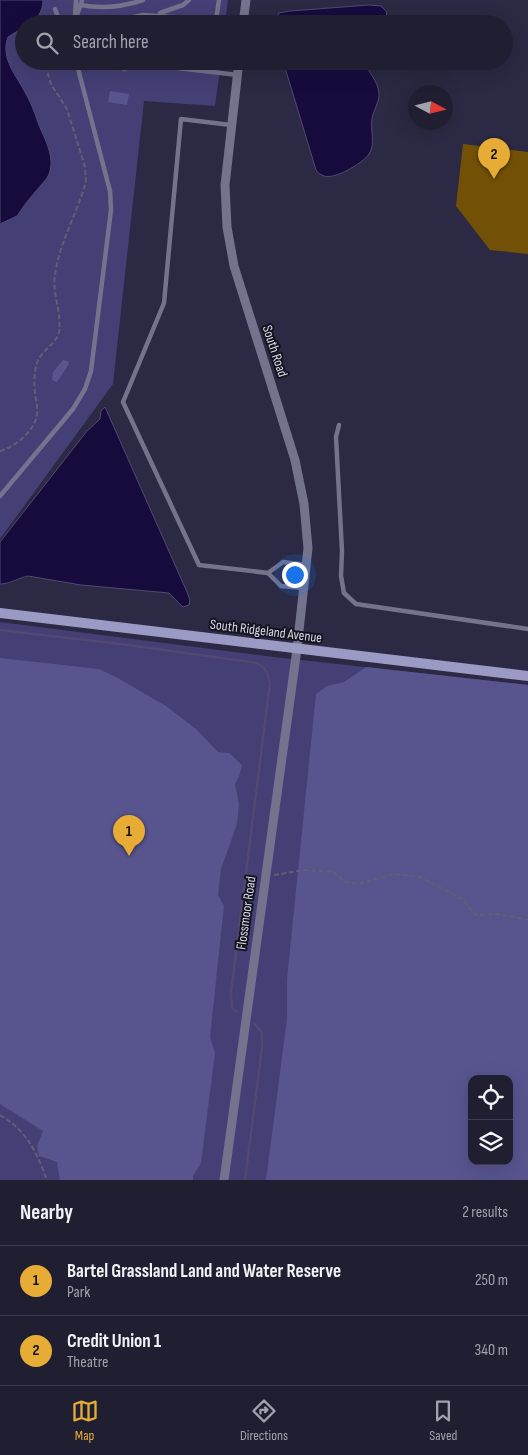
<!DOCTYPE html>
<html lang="en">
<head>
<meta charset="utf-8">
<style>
	body { margin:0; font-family:"Sofia Sans Condensed",sans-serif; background:#2d2c3e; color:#f1f3f6 }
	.controls { position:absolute; right:15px; bottom:15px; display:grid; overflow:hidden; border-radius:10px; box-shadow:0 5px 20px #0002 }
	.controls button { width:45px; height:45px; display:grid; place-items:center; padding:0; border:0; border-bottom:1px solid #3d3d4d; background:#201f32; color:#f1f3f6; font:25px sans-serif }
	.compass { position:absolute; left:408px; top:85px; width:45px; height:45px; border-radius:50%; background:#201f32; box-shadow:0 5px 20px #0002; rotate:97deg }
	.you { position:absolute; left:294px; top:574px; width:18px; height:18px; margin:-12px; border:4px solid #fff; border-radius:50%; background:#1a73e8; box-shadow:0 0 0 8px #1a73e833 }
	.badge { display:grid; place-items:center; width:32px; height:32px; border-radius:50%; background:#e6ac36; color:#111; font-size:16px; font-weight:700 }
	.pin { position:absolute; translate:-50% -41px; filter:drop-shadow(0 1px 2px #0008) }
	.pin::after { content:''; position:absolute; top:26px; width:18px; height:15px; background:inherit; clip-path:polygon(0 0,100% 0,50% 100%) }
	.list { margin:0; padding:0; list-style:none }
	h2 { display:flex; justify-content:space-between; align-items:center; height:65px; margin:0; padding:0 20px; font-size:21px }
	h2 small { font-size:16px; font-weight:400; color:#a2a2ac }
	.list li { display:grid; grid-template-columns:32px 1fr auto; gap:15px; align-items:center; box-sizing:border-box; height:70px; padding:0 20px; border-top:1px solid #3d3d4d }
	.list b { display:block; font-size:19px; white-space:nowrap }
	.list p { margin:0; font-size:16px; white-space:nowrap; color:#a2a2ac }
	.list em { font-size:16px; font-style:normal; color:#a2a2ac }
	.icon { flex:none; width:28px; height:28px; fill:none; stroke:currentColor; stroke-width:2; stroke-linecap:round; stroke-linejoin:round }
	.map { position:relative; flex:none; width:528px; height:1180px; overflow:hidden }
	.search { position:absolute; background:#201f32; box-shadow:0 5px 20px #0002; left:15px; right:15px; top:15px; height:55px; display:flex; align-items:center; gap:12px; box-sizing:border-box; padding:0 18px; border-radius:28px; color:#a2a2ac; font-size:19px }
	.sheet { height:205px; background:#201f32 }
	nav { display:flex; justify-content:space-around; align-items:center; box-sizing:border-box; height:70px; border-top:1px solid #3d3d4d; background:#201f32; font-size:14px; color:#a2a2ac }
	nav a { display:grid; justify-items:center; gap:2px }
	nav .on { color:#e6ac36 }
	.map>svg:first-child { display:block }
</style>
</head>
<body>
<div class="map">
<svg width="528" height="1180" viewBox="0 0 528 1180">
	<rect width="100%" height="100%" fill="#2b2943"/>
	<!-- green -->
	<g fill="#443f75" fill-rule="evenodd">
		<path d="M0,0H228L225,24H24V61H221L215,106L144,101L113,384L0,539Z"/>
		<path d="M0,622L274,657L528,685V1180H0ZM472,1079H509V1161H472Z"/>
	</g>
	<!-- forest -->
	<g fill="#58548e" fill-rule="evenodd">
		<path d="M110,91L129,94L127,105L108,102Z"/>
		<path d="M63,360L68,361L69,364L57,382L52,380L53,372Z"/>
		<path d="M0,658L99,669L116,677L166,706L196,729L218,752L229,753L242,765L239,777L235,784L239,804L237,824L221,869L218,895L224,906L210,1037L215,1053L201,1163L193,1176V1180H60L57,1162L39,1156L37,1146L43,1131L0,1104Z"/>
		<path d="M366,667L528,685V1180H266L287,1019V979L316,694L327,686L344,682ZM472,1079H509V1161H472Z"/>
	</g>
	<!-- water -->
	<g fill="#170b3e" stroke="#514972">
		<path d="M0,0H43C43,11 36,24 24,24V27L8,37C0,59 17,76 26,94C33,106 36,118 41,130C48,145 56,163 47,178L26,203L17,216L0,224Z"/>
		<path d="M369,5L381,6L387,12L385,21L383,24H274L279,13L290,11Z"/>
		<path d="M283,61H364C368,72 378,81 379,93C380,101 373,111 372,119C370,130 376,144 369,154C363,163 332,182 322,175C319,174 318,172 316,170Z"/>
		<path d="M105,407L187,592L190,600L189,605L183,607L169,593L81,585L28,576C18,578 10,584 0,584V542L87,431L100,419L101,411Z"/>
	</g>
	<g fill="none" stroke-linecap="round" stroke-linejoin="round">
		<!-- stream -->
		<g stroke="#514972" stroke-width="2.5">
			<path d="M0,630L128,645L257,663C266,668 268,674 270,683L231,992L232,1008L237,1012"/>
			<path d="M245,1180L262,1047V1033L255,1024"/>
		</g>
	</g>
	<!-- building -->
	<path fill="#725107" d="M463,144L528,152V254L490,250L456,206Z"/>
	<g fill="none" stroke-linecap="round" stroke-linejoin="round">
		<!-- path -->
		<g stroke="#605f76" stroke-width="2" stroke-dasharray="5 2.5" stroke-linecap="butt">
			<path d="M112,61L114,67C125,73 129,70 138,65"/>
			<path d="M0,451C14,447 31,434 36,419C39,411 36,401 35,393C34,383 34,372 37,363C41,350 56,345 59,332C62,313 52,294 55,275C59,243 78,212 86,181L85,167L67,109L51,84L44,61"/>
			<path d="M274,875L304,870L334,872L344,882L358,884L394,874L420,877L462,899L476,915L498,914L528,920"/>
			<path d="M0,1115C27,1131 36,1151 47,1180"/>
		</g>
		<!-- lane -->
		<g stroke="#73738d" stroke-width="4.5">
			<path d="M80,5C102,9 122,7 143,0"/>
			<path d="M55,9L58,17L63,21"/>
			<path d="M160,13L183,5L189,0"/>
			<path d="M75,16L76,0"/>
			<path d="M49,19L79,24"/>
			<path d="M74,24L82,0"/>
			<path d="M102,24L143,15L216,20L219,0"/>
			<path d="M143,64L238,75"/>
			<path d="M231,125L181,119L164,303L123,402L199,565L268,573"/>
			<path d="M339,425L336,437L342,551L341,576L344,593L356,604L528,629"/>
			<path d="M0,496L73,409L85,389L91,371L111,210L110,191L76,61"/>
			<path d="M304,588L281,586L268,573L283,562L306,565"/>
		</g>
		<!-- street -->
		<g stroke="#73738d" stroke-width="9">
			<path d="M243,24L246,0"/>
			<path d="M224,1180L297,649L308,548L304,504L295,460L234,266L227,227L225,185L239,61"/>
		</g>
		<!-- secondary -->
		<path stroke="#9b9ac5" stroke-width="10" d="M0,613L528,676"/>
	</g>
	<g text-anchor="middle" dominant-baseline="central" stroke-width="4" stroke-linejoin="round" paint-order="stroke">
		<!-- street labels -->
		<g font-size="14" fill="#d9d9ea" stroke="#14141f">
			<text transform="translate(275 351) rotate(72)">South Road</text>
			<text transform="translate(266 631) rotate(7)">South Ridgeland Avenue</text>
			<text transform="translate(246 913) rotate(-82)">Flossmoor Road</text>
		</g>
	</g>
</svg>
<div class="controls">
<button><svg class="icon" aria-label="locate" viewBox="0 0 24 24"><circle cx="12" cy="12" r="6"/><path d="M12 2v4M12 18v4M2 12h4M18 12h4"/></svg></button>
<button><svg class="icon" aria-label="layers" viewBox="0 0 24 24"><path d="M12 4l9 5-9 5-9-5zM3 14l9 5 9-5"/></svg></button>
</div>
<svg class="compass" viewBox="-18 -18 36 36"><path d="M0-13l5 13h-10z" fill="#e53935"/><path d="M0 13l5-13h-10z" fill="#a2a2ac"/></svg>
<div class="you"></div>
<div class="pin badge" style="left:129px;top:856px">1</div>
<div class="pin badge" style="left:494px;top:179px">2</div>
<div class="search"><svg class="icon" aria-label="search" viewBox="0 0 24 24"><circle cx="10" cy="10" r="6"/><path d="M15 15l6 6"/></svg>Search here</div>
</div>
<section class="sheet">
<h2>Nearby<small>2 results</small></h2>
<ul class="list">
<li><span class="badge">1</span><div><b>Bartel Grassland Land and Water Reserve</b><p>Park</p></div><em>250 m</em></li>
<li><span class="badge">2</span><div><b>Credit Union 1</b><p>Theatre</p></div><em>340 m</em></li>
</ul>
</section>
<nav>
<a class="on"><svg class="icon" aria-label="map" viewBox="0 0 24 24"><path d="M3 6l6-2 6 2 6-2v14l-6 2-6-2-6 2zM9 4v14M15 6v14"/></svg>Map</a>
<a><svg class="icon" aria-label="directions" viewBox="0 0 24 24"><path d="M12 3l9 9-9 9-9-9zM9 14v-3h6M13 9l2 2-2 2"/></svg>Directions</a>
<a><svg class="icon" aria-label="saved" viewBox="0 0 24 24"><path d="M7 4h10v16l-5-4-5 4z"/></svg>Saved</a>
</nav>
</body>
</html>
